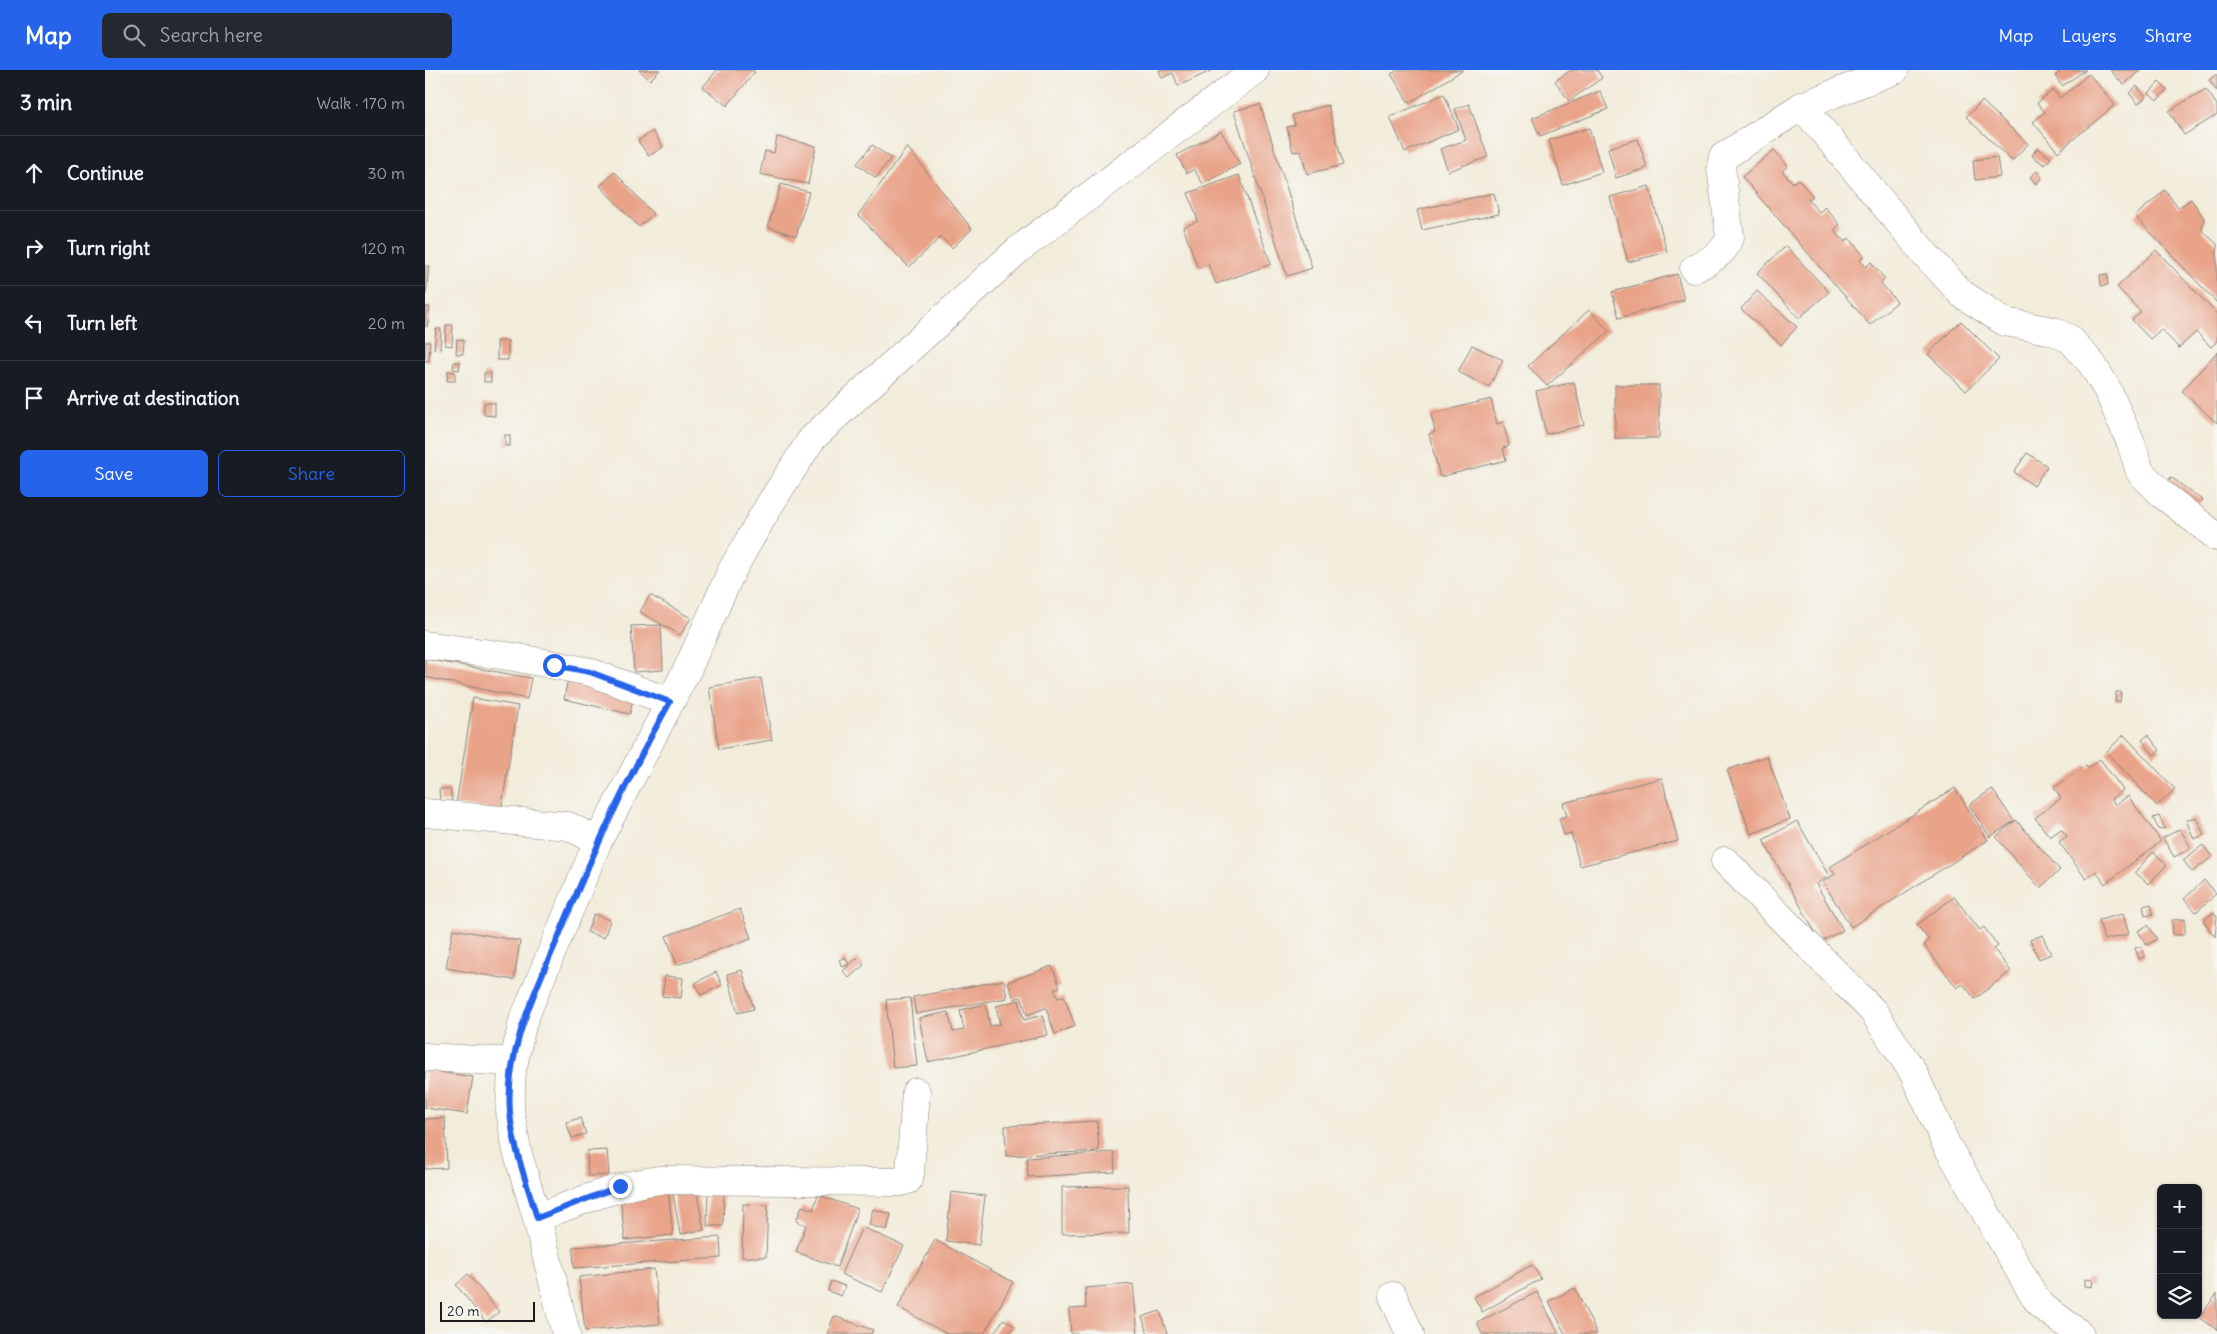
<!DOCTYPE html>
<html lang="en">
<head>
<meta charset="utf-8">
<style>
	body { margin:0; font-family:Delius,sans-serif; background:#242831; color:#f1f3f6 }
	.controls { position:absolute; right:15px; bottom:15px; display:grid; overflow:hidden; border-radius:8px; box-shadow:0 1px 4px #0004 }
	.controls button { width:45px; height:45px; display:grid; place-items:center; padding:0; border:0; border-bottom:1px solid #363941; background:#171b24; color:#f1f3f6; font:25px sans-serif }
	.scale { position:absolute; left:15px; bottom:12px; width:95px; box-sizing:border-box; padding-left:5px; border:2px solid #1c1c1c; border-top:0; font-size:14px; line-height:18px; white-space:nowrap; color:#1c1c1c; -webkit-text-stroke:4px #f6f6f2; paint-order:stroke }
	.stop { position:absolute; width:15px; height:15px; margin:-11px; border:4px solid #2563eb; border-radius:50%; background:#fff }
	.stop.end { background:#2563eb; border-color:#fff; box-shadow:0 1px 5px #0008 }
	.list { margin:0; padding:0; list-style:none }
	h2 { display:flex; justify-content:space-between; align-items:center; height:65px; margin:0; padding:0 20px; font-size:21px }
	h2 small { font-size:16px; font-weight:400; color:#9ea1a6 }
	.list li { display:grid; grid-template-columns:32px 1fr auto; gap:15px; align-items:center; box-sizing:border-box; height:75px; padding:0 20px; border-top:1px solid #363941 }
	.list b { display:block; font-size:19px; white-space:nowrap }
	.list em { font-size:16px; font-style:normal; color:#9ea1a6 }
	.actions { display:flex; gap:10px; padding:15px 20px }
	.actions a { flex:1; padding:11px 0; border:1px solid #2563eb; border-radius:8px; text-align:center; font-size:18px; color:#2563eb }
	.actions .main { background:#2563eb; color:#fff }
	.icon { flex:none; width:28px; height:28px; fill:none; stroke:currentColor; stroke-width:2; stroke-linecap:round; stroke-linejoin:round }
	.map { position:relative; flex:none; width:1792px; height:1264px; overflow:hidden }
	header { display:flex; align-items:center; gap:30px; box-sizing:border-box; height:70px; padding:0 25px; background:#2563eb; color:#fff }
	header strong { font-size:24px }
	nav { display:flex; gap:28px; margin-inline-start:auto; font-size:18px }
	.search { width:350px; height:45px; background:#242831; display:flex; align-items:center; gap:12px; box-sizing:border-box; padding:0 18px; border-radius:8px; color:#9ea1a6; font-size:19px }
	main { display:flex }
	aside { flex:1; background:#171b24 }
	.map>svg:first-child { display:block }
</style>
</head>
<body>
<header>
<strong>Map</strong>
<div class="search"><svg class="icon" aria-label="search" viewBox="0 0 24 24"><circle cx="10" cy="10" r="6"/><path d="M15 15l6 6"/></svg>Search here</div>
<nav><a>Map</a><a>Layers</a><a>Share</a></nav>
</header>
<main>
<aside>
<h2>3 min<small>Walk · 170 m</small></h2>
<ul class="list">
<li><svg class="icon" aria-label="ahead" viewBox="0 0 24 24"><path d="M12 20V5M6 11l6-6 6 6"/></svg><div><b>Continue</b></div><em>30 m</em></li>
<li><svg class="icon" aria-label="right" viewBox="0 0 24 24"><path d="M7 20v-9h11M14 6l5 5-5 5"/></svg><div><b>Turn right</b></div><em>120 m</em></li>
<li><svg class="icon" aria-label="left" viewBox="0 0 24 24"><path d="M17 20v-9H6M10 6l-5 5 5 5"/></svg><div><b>Turn left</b></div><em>20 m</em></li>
<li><svg class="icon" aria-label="arrive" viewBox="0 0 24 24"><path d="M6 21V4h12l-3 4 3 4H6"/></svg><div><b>Arrive at destination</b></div></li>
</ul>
<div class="actions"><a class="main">Save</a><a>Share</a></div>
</aside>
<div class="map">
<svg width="1792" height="1264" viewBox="0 0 1792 1264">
	<rect width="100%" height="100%" fill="#f6f6f2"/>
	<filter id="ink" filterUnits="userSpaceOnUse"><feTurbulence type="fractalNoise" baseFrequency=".02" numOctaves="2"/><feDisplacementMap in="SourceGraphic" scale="10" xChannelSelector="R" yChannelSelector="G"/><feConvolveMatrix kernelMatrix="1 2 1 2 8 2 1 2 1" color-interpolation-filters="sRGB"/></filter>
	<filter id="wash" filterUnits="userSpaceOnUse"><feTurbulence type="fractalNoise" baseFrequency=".0096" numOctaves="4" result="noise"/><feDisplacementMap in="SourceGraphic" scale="20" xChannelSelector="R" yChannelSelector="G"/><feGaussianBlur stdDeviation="1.12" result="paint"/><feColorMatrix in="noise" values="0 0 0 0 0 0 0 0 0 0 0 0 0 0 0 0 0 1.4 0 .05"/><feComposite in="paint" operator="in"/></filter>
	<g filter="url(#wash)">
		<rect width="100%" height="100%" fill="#f2ecda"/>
		<g id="blocks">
			<!-- building -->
			<g fill="#e9a389">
				<path d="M214,0H235L225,10Z"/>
				<path d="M292,0H327L330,2L302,36L278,17Z"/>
				<path d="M734,0H788L753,16L748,3L737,8Z"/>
				<path d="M973,0H1038L984,33L966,4Z"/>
				<path d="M1146,0H1172L1177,8L1144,31L1130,11Z"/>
				<path d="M1638,0H1661L1637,16L1630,6Z"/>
				<path d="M1685,0H1715L1699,15Z"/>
				<path d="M1664,4L1690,35L1633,82L1608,52L1620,42L1612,33L1628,20L1635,28Z"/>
				<path d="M1792,4V21L1784,10Z"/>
				<path d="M1734,12L1742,20L1732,30L1724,23Z"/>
				<path d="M1712,16L1721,27L1713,34L1704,23Z"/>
				<path d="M1781,19L1792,35V45L1759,65L1744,41Z"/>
				<path d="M1175,21L1183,39L1115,66L1107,48Z"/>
				<path d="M1019,24L1034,59L980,82L965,47Z"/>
				<path d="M1557,31L1603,74L1587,91L1541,47Z"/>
				<path d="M835,34L887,198L862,206L809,41Z"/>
				<path d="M1044,34L1063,87L1023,101L1015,79L1041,70L1030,39Z"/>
				<path d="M903,35L918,95L882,104L876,81L868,82L862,57L870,55L867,45Z"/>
				<path d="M1164,58L1177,102L1138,115L1124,70Z"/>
				<path d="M228,61L238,77L224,86L213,71Z"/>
				<path d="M796,61L815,94L778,114L769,99L762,104L752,85Z"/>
				<path d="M352,67L391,76L383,114L335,104L340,81L349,83Z"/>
				<path d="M1213,69L1222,98L1191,108L1183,78Z"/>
				<path d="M447,75L466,88L451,108L432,94Z"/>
				<path d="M482,77L547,159L527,178L516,167L484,197L433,145Z"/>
				<path d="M1612,78L1626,88L1620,95L1607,86Z"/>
				<path d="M1349,80L1363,96L1357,101L1368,113L1373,109L1388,126L1383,130L1394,142L1400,137L1415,155L1409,160L1420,172L1424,168L1439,186L1435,190L1441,197L1446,192L1460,209L1456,213L1472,232L1445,255L1317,107Z"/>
				<path d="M1572,87L1575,107L1550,110L1548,90Z"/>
				<path d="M1612,101L1617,108L1611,114L1605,107Z"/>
				<path d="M190,102L228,144L214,157L175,116Z"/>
				<path d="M814,105L846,194L791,214L783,194L773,198L758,157L773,151L763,123Z"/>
				<path d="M356,114L384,122L371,166L343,157Z"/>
				<path d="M1224,116L1242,182L1203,192L1185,127Z"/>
				<path d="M1740,120L1753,138L1766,129L1779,148L1777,160L1792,174V233L1710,146Z"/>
				<path d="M1069,123L1074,144L997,160L992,140Z"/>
				<path d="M1361,176L1404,222L1374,248L1332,203Z"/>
				<path d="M1731,180L1792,244V271L1786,277L1771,262L1754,278L1736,259L1725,269L1707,250L1716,242L1692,217Z"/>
				<path d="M0,196H4L1,225H0Z"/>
				<path d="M1252,204L1259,230L1194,248L1187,222Z"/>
				<path d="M1682,204L1683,215L1676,216L1675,205Z"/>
				<path d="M1332,221L1372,257L1356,275L1316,239Z"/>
				<path d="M1,237H5L2,257L0,256Z"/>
				<path d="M1164,240L1184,261L1122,316L1103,296Z"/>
				<path d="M1536,251L1574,289L1541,321L1503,284Z"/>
				<path d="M21,255H28L27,276L20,275Z"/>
				<path d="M11,259H16L15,280L9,279Z"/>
				<path d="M32,269L39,270L38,284H31Z"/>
				<rect x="72" y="271" width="11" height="19"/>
				<path d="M0,272H5L4,291H0Z"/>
				<path d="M1047,275L1078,290L1064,317L1033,302Z"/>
				<path d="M1792,282V353L1757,321Z"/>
				<path d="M29,292H35L34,300L28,299Z"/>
				<path d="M23,301L30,302V311H22Z"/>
				<rect x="59" y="303" width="7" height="9"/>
				<path d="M1149,312L1159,355L1121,364L1111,321Z"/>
				<rect x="1190" y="315" width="44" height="53"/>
				<path d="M1066,329L1072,354L1078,352L1084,376L1078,378L1081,390L1015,407L1004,364L1010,362L1006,344Z"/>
				<path d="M59,333H70V346L59,345Z"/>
				<rect x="80" y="365" width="5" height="11"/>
				<path d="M1602,383L1622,396L1609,416L1589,402Z"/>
				<path d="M1746,407L1777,430L1770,440L1739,417Z"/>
				<path d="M225,525L266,548L255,565L215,542Z"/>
				<path d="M236,555L238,600L209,602L206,556Z"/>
				<path d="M0,589L106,608L102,629L0,607Z"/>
				<path d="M143,608L209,622L205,644L139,629Z"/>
				<path d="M336,608L347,670L294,679L284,617Z"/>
				<path d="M1691,622H1696L1695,632H1690Z"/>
				<path d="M48,628L93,636L76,741L31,735Z"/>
				<path d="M1699,665L1750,719L1732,736L1681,682Z"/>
				<path d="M1723,665L1735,680L1729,685L1717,670Z"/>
				<path d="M1342,686L1365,749L1326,764L1302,700Z"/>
				<path d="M1675,689L1698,720L1686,729L1690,735L1703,726L1736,771L1680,814L1671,801L1661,809L1634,772L1642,766L1636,759L1625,767L1610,748L1636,728L1629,718L1661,695L1663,698Z"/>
				<path d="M1237,708L1253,771L1155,796L1146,763L1139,765L1134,748L1142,746L1138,733Z"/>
				<path d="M1530,718L1563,770L1426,857L1398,812L1410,804L1405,797Z"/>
				<path d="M14,719H25L27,731L15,732Z"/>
				<path d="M1567,719L1589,751L1565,767L1544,735Z"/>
				<path d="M1734,746L1740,758L1734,760L1728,748Z"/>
				<path d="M1771,747L1779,765L1769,769L1761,750Z"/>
				<path d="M1591,750L1635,800L1615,818L1571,767Z"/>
				<path d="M1372,751L1404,806L1391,814L1418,860L1396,872L1338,770Z"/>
				<path d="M1755,759L1766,778L1749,787L1738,768Z"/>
				<path d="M1778,775L1787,787L1767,802L1758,790Z"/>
				<path d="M1728,782L1742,795L1723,814L1710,802Z"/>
				<path d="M1779,810L1791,824L1771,842L1759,829Z"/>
				<path d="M1529,827L1555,860L1559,857L1573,876L1569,879L1586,901L1550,929L1538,914L1532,918L1499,875L1504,870L1492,855Z"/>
				<path d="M1726,834L1728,844L1720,846L1718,836Z"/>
				<path d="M315,839L326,868L252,895L241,866Z"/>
				<path d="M1789,842L1792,846L1790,867L1778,850Z"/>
				<path d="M169,844L185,850L179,868L162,862Z"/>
				<path d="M1698,844L1704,864L1679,870L1674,850Z"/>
				<path d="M1760,849V865H1748L1747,850Z"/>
				<path d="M1723,855L1732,869L1722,875L1713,861Z"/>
				<path d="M28,859L95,871L89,910L21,898Z"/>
				<path d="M1617,865L1626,884L1614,889L1605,870Z"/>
				<path d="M1716,876L1720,886L1714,889L1710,878Z"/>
				<path d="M420,887L424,894L418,897L414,890Z"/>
				<path d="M432,888L439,895L424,908L418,901Z"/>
				<path d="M627,896L635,917L629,919L633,928L639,926L650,956L630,964L621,938L602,945L596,927L589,929L583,912Z"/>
				<path d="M317,900L329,939L313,943L302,904Z"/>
				<path d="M291,902L297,915L276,925L270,913Z"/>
				<path d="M240,906L258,908L256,928L237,926Z"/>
				<path d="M579,910L582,928L491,944L488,927Z"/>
				<path d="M485,928L492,996L468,998L461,930Z"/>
				<path d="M594,930L599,950L618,945L623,965L503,992L494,948L523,942L528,962L539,960L535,940L561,934L565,956L575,954L571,936Z"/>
				<path d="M0,1000L48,1007L42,1044L0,1038Z"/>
				<path d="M20,1048L22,1098L0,1099V1049Z"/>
				<path d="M155,1048L161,1064L147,1068L141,1052Z"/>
				<path d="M672,1051L674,1081L581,1086L580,1056Z"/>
				<path d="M182,1080L184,1105L163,1106L162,1081Z"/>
				<path d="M689,1082L690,1102L603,1107L602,1088Z"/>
				<path d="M270,1114L279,1160L255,1164L247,1118Z"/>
				<path d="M703,1116L704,1163L637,1164V1117Z"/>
				<path d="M243,1119L248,1165L200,1170L195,1124Z"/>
				<path d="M283,1119L299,1120L298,1156H282Z"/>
				<path d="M526,1122L560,1126L554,1175L521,1171Z"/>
				<path d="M393,1125L433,1139L412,1197L371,1182L381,1155L371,1151L377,1136L388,1140Z"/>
				<path d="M318,1134L343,1135L341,1187H317Z"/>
				<path d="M448,1139L466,1144L462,1160L444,1155Z"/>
				<path d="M437,1157L479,1176L457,1222L416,1204Z"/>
				<path d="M295,1167L296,1188L149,1198L148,1177Z"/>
				<path d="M510,1170L588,1212L559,1264H522L473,1237Z"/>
				<path d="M1107,1195L1116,1209L1057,1242L1049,1227Z"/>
				<path d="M229,1199L235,1254L160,1261L154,1207Z"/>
				<path d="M43,1204L74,1242L61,1252L31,1215Z"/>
				<path d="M1660,1209L1668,1210L1667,1217L1660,1216Z"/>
				<path d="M406,1211L420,1216L416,1226L403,1221Z"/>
				<path d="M708,1214L713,1264H646L644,1239L661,1238L660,1218Z"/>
				<path d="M1150,1218L1172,1264H1140L1124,1231Z"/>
				<path d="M1112,1222L1134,1264H1057L1052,1253Z"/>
				<path d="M1792,1224V1260L1774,1247Z"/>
				<path d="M735,1241L742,1264H723L717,1247Z"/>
				<path d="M409,1246L448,1260L446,1264H402Z"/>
				<path d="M579,1249L589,1256L583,1264H568Z"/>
			</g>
		</g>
	</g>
	<g filter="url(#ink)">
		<use href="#blocks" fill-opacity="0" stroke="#87847b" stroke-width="1"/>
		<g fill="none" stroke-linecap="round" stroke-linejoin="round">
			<!-- minor casing -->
			<g stroke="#87847b" stroke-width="29">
				<g id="minor">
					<path d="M1377,36L1501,185L1537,224L1580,252L1628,261L1645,269L1667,294L1682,319L1706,373L1715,402L1738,425L1792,467"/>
					<path d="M1269,199C1283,191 1300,184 1305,167L1296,97L1298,87L1377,36L1470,0"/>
					<path d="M0,575L89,587L165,602L245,632"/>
					<path d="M0,743L143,756L173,771"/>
					<path d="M1300,791L1448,941L1488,1002L1521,1074L1609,1226L1618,1237L1655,1264"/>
					<path d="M0,987L89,992"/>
					<path d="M112,1148C153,1132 192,1115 235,1110L476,1112L483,1110L485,1103L491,1022"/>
					<path d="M968,1226L985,1264"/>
					<path d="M141,1264L112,1148L92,1081L85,1041L87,1000L98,951L173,771L263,598L307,500L345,434L386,370L414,343L593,180L830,0"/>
				</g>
			</g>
			<!-- minor -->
			<use href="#minor" stroke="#fff" stroke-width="28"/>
		</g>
	</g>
	<g fill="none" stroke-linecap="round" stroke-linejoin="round" filter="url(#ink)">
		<!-- route -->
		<path stroke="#2563eb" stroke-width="6" d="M129,595L165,602L245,632C202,708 166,787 133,868C110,922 80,981 85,1042C88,1078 102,1113 112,1148L195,1116"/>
	</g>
</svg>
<div class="controls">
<button>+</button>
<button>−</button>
<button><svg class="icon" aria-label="layers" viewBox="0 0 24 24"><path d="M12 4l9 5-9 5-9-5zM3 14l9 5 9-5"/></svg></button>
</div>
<div class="scale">20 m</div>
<div class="stop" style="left:129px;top:595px"></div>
<div class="stop end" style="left:195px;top:1116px"></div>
</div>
</main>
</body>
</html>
